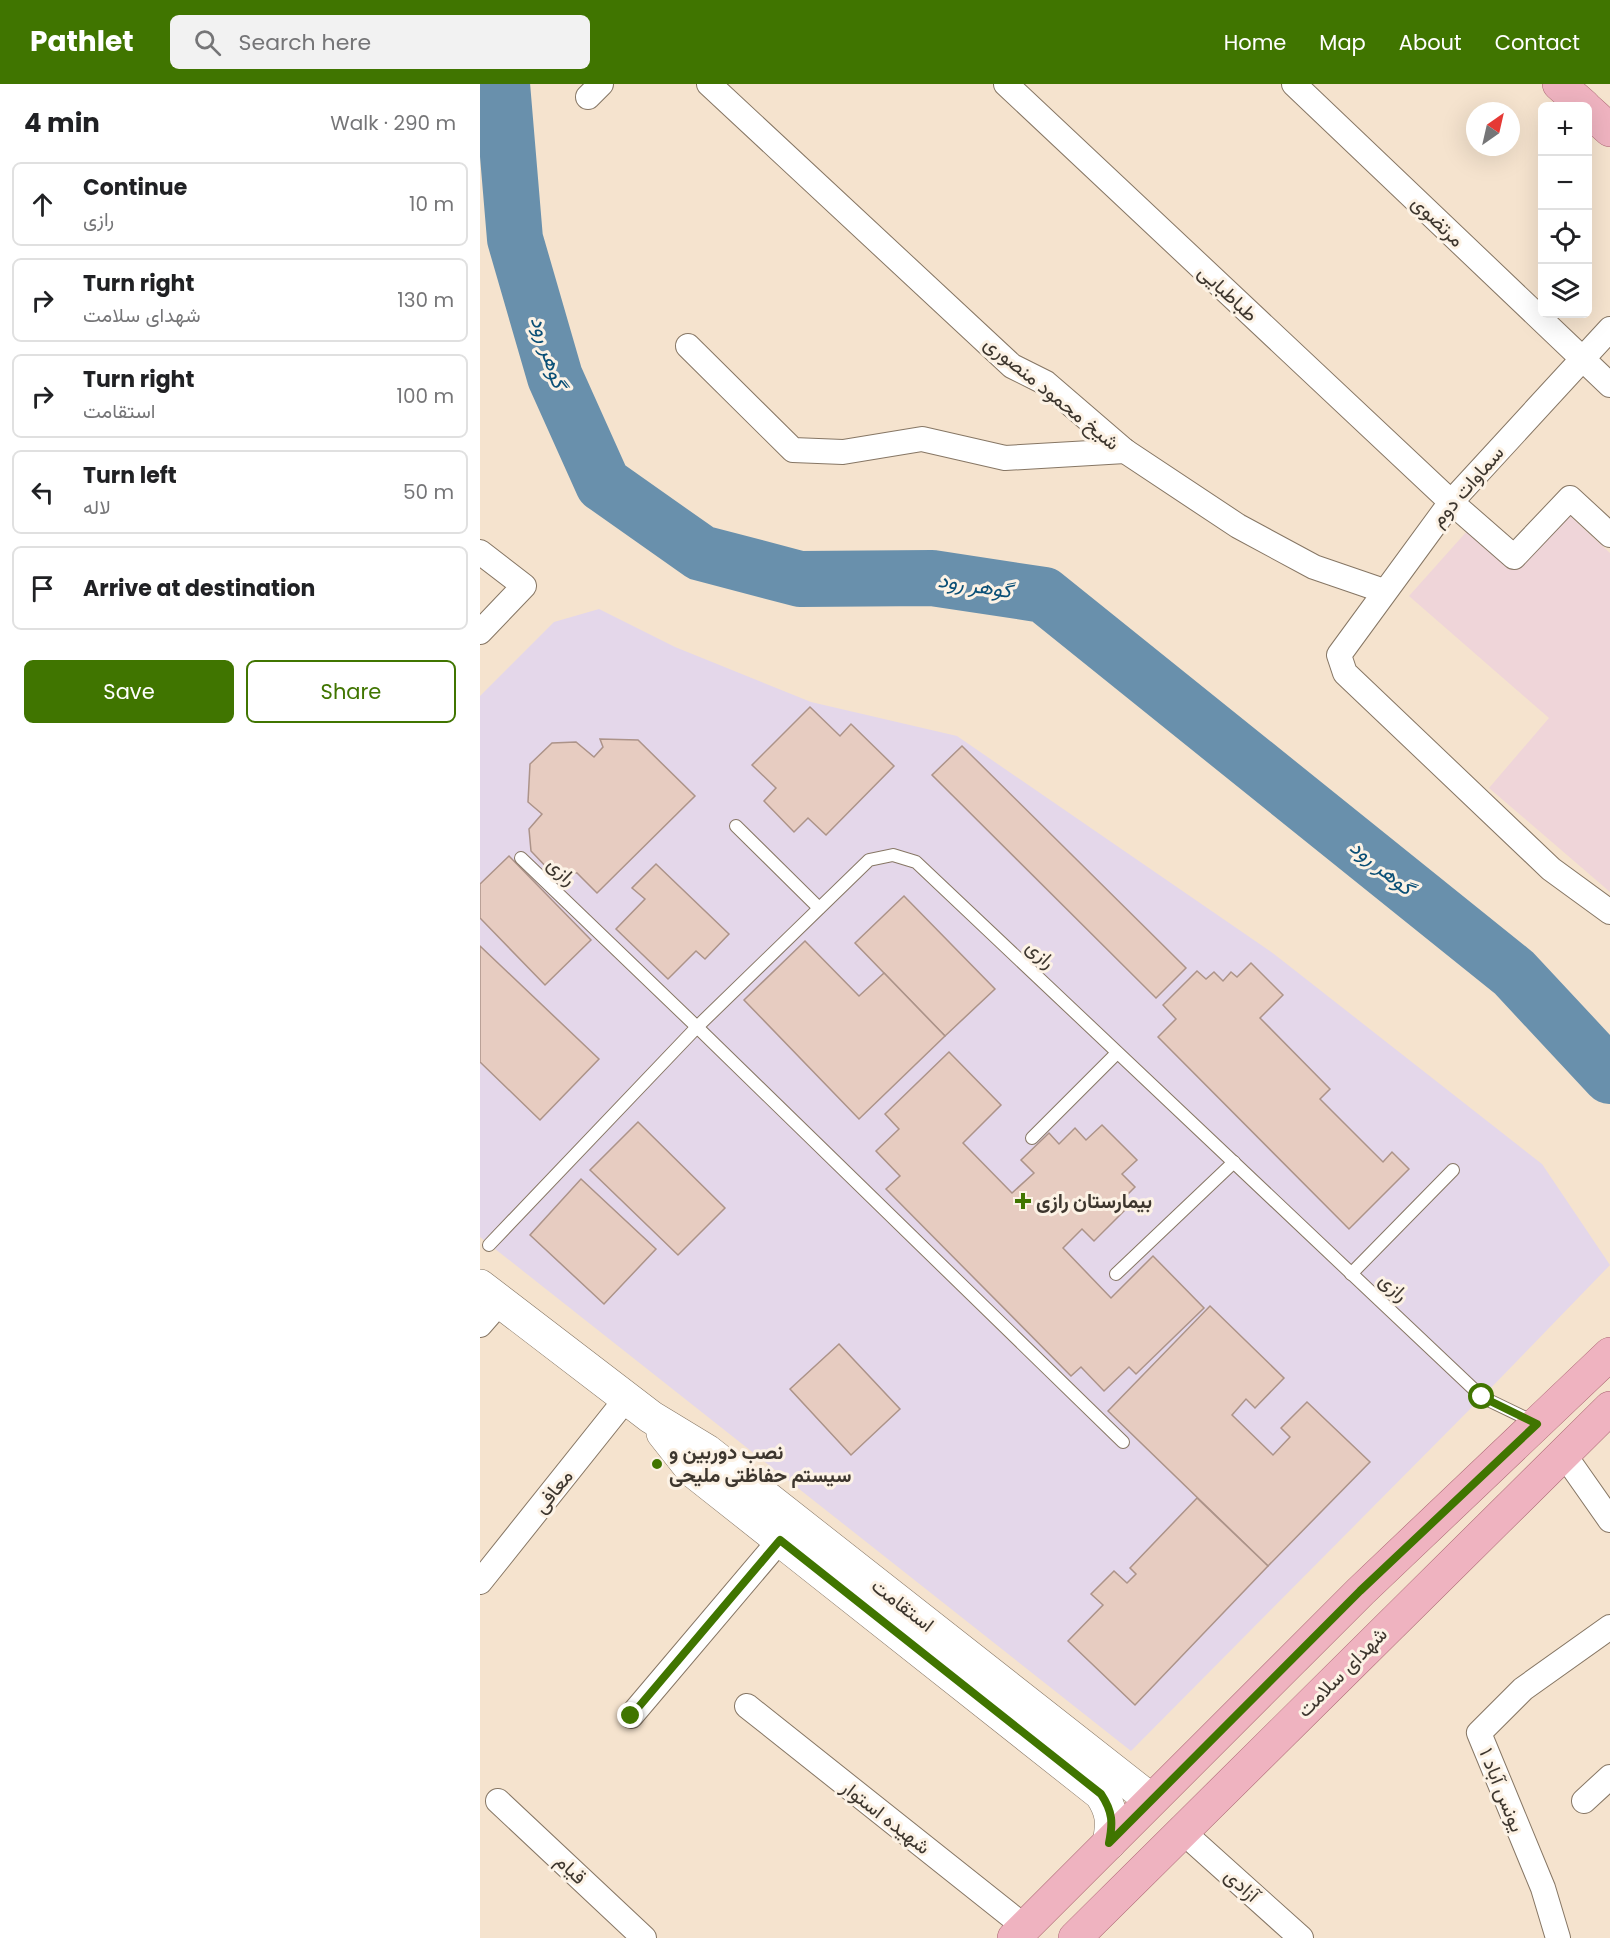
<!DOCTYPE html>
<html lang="en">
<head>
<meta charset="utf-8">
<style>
	body { margin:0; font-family:Poppins,Vazirmatn,sans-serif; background:#f2f2f2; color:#202124 }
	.controls { position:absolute; right:18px; top:18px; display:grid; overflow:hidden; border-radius:9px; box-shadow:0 6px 24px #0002 }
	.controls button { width:54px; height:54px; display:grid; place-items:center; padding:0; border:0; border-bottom:2px solid #e0e0e0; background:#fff; color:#202124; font:30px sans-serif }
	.compass { position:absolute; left:986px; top:18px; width:54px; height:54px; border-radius:50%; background:#fff; box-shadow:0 6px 24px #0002; rotate:34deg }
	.stop { position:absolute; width:18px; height:18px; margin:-14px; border:4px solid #407500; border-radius:50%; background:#fff }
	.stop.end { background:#407500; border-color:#fff; box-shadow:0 2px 6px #0008 }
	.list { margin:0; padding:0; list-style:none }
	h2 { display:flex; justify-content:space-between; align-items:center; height:78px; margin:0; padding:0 24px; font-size:26px }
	h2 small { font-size:20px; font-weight:400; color:#757577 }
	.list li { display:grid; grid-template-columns:39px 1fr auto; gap:18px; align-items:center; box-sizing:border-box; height:84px; margin:0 12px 12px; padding:0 12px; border:2px solid #e0e0e0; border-radius:9px }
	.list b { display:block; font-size:22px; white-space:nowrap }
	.list p { margin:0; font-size:20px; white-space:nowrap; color:#757577 }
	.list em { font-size:20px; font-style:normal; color:#757577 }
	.actions { display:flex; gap:12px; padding:18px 24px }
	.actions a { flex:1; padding:14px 0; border:2px solid #407500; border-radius:9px; text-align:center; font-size:21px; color:#407500 }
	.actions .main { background:#407500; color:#fff }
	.icon { flex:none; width:33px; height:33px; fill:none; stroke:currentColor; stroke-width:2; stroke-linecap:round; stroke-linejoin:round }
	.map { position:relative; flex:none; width:1130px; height:1854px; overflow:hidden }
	header { display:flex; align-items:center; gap:36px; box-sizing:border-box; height:84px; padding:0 30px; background:#407500; color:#fff }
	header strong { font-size:28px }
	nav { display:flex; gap:33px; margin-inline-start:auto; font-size:21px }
	.search { width:420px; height:54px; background:#f2f2f2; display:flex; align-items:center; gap:15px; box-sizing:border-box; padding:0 21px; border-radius:9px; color:#757577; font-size:22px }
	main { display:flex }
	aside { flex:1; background:#fff }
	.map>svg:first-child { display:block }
</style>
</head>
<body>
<header>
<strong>Pathlet</strong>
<div class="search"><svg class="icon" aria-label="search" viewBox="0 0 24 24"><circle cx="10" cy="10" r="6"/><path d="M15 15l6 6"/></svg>Search here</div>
<nav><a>Home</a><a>Map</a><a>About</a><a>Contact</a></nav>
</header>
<main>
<aside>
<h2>4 min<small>Walk · 290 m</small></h2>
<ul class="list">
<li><svg class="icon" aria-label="ahead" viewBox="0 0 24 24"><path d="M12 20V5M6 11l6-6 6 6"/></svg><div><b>Continue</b><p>رازی</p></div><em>10 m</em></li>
<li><svg class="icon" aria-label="right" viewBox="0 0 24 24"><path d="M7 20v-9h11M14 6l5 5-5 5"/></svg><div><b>Turn right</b><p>شهدای سلامت</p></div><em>130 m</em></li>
<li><svg class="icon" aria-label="right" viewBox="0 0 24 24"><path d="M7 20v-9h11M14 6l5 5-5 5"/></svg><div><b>Turn right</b><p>استقامت</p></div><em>100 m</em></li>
<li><svg class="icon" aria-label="left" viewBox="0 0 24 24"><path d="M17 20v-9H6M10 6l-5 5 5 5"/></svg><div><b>Turn left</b><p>لاله</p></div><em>50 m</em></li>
<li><svg class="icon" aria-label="arrive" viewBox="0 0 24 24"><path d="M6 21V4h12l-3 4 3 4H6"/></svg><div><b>Arrive at destination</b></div></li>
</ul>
<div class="actions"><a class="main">Save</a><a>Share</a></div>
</aside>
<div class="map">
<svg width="1130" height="1854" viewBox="0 0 1130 1854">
	<rect width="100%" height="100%" fill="#f5e3ce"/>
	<!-- commercial -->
	<path fill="#efd5d9" d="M1088,430L1130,469V808L1009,704L1069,634L929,512L988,446L1035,486Z"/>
	<!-- medical -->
	<path fill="#e4d7ea" d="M119,525L195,563L331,618L477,652L794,870L1062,1080L1130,1181L1002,1313L651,1667L0,1153V612L74,538Z"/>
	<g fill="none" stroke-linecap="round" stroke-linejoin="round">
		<!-- river -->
		<path stroke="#6990ac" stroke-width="56" d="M22,0L35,155L75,293L123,400L221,469L320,495L452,494L564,511L1034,889L1130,992"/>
	</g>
	<!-- building -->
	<g fill="#e7ccc1" stroke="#ac9389" stroke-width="1.5">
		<path d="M330,623L360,652L371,640L414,682L346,751L328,734L314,748L284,717L296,704L272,681Z"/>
		<path d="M120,655L158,656L215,712L117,809L97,789L71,788L51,767L49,745L62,730L48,718L50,680L72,659L96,658L114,673L123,663Z"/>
		<path d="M482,662L706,884L676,914L452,691Z"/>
		<path d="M29,772L111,856L65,901L0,834V800Z"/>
		<path d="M176,780L249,850L225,875L216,867L188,895L136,845L165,815L152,804Z"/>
		<path d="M424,812L515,905L465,952L375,859Z"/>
		<path d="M325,857L379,912L404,889L465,952L379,1035L264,916Z"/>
		<path d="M0,862L119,975L60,1036L0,978Z"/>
		<path d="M771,879L803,911L780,934L850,1005L840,1015L903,1078L912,1068L929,1085L869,1145L678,953L696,935L683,921L717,887L726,895L734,888L743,897L751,888L757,893Z"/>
		<path d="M469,968L521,1021L483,1059L532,1109L554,1089L541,1076L569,1049L579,1060L595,1044L606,1056L622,1041L657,1076L642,1090L655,1103L642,1116L648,1123L614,1157L602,1145L583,1164L631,1214L673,1172L724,1224L656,1290L649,1283L624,1307L601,1283L591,1292L406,1105L420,1092L396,1067L419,1045L405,1030Z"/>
		<path d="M158,1038L245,1124L198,1171L110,1086Z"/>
		<path d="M101,1095L176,1165L124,1220L50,1151Z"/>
		<path d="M730,1222L804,1294L775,1324L766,1315L752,1331L793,1371L810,1353L801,1344L827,1318L890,1378L788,1482L628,1327Z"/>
		<path d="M359,1260L420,1325L371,1371L310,1305Z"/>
		<path d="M717,1414L788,1482L655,1621L588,1557L623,1521L611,1510L634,1487L647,1499L656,1490L650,1484Z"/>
	</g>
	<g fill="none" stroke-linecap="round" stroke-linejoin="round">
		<!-- service casing -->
		<g stroke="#867664" stroke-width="14">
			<g id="service">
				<path d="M256,742L339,824"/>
				<path d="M41,774L217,943L389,776L413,771L436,778L1002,1313L1056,1339"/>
				<path d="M552,1054L637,969"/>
				<path d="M9,1161L217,943L643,1358"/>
				<path d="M636,1190L754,1078"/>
				<path d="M871,1190L973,1086"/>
			</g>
		</g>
		<!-- minor casing -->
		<g stroke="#867664" stroke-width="26">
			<g id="minor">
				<path d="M229,0L532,282L566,299L645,367L758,442L834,483L904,507"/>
				<path d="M526,0L971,418L1034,473L1090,414L1130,451"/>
				<path d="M814,0L1130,301"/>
				<path d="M108,13L121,0"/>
				<path d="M1130,245L971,418L859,571L865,589L1071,785L1130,828"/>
				<path d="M208,262L313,366L363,368L442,355L525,374L645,367"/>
				<path d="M0,468L44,502L0,548"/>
				<path d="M0,1241L20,1218"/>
				<path d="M1083,1369L1130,1436"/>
				<path d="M0,1498L146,1315"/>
				<path d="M267,1622L545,1843"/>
				<path d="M151,1632L300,1456"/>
				<path d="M18,1717L164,1854"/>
				<path d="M1104,1717L1130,1693"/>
				<path d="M703,1748L821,1854"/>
				<path d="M1078,1854L1063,1804L999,1649L1043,1605L1130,1543"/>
			</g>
		</g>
		<!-- secondary casing -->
		<g stroke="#867664" stroke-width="34">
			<g id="secondary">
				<path d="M0,1202L171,1333L227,1367L671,1716"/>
				<path d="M183,1349L213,1387L621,1710C633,1728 633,1739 629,1759"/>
			</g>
		</g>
		<!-- primary casing -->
		<g stroke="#aa6672" stroke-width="34">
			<g id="primary">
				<path d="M1079,0L1104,22"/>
				<path d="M1108,26L1130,46"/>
				<path d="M534,1854L881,1507L1130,1270"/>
				<path d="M595,1854L1130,1324"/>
			</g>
		</g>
		<!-- service -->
		<use href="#service" stroke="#fff" stroke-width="12"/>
		<!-- minor -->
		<use href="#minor" stroke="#fff" stroke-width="24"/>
		<!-- secondary -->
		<use href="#secondary" stroke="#fff" stroke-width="33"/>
		<!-- primary -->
		<use href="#primary" stroke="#efb3c0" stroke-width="33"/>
	</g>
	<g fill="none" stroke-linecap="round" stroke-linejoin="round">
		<!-- route -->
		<path stroke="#407500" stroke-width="8" d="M151,1632L300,1456L621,1710C633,1728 633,1739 629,1759L880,1507L1057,1340L1002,1313"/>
	</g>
	<!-- markers -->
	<g fill="#407500" stroke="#fcf2e5" stroke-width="2">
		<path d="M540 1108h6v6h6v6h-6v6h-6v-6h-6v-6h6z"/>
		<circle cx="177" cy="1380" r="6"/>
	</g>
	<g text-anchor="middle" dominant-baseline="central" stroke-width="6" stroke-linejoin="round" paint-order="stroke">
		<!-- street labels -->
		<g font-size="20" fill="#3d362e" stroke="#fcf2e5">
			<text transform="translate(958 137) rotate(44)">مرتضوی</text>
			<text transform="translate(748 209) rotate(43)">طباطبایی</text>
			<text transform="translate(572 309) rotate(39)">شیخ محمود منصوری</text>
			<text transform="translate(987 402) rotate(-49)">سماوات دوم</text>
			<text transform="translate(82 787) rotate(44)">رازی</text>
			<text transform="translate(561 870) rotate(43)">رازی</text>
			<text transform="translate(914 1203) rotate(43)">رازی</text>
			<text transform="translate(73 1407) rotate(-51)">معافی</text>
			<text transform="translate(423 1521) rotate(38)">استقامت</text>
			<text transform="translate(862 1588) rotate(-45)">شهدای سلامت</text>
			<text transform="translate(1022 1706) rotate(68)">یونس آباد ۱</text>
			<text transform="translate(406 1733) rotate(38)">شهیده استوار</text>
			<text transform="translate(91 1785) rotate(43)">قیام</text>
			<text transform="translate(762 1801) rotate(42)">آزادی</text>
		</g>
		<!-- poi labels -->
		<g font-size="20" font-weight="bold" fill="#3d362e" stroke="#fcf2e5" text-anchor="start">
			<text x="556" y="1117">بیمارستان رازی</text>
			<text x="189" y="1368">نصب دوربین و<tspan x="189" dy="23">سیستم حفاظتی ملیحی</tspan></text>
		</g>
		<!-- water labels -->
		<g font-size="21" font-style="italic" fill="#0a4f76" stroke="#fcf2e5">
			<text transform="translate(69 268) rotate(72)">گوهر رود</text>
			<text transform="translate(495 501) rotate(9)">گوهر رود</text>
			<text transform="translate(902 783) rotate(39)">گوهر رود</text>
		</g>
	</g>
</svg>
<div class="controls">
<button>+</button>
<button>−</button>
<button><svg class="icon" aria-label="locate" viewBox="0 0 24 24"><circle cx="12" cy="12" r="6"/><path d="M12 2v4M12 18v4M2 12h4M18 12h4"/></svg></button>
<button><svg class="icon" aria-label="layers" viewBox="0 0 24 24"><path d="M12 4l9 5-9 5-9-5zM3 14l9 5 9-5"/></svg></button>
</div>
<svg class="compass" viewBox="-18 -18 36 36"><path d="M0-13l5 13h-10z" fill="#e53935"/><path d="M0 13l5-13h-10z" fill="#757577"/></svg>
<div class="stop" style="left:1002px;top:1313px"></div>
<div class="stop end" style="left:151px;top:1632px"></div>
</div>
</main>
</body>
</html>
